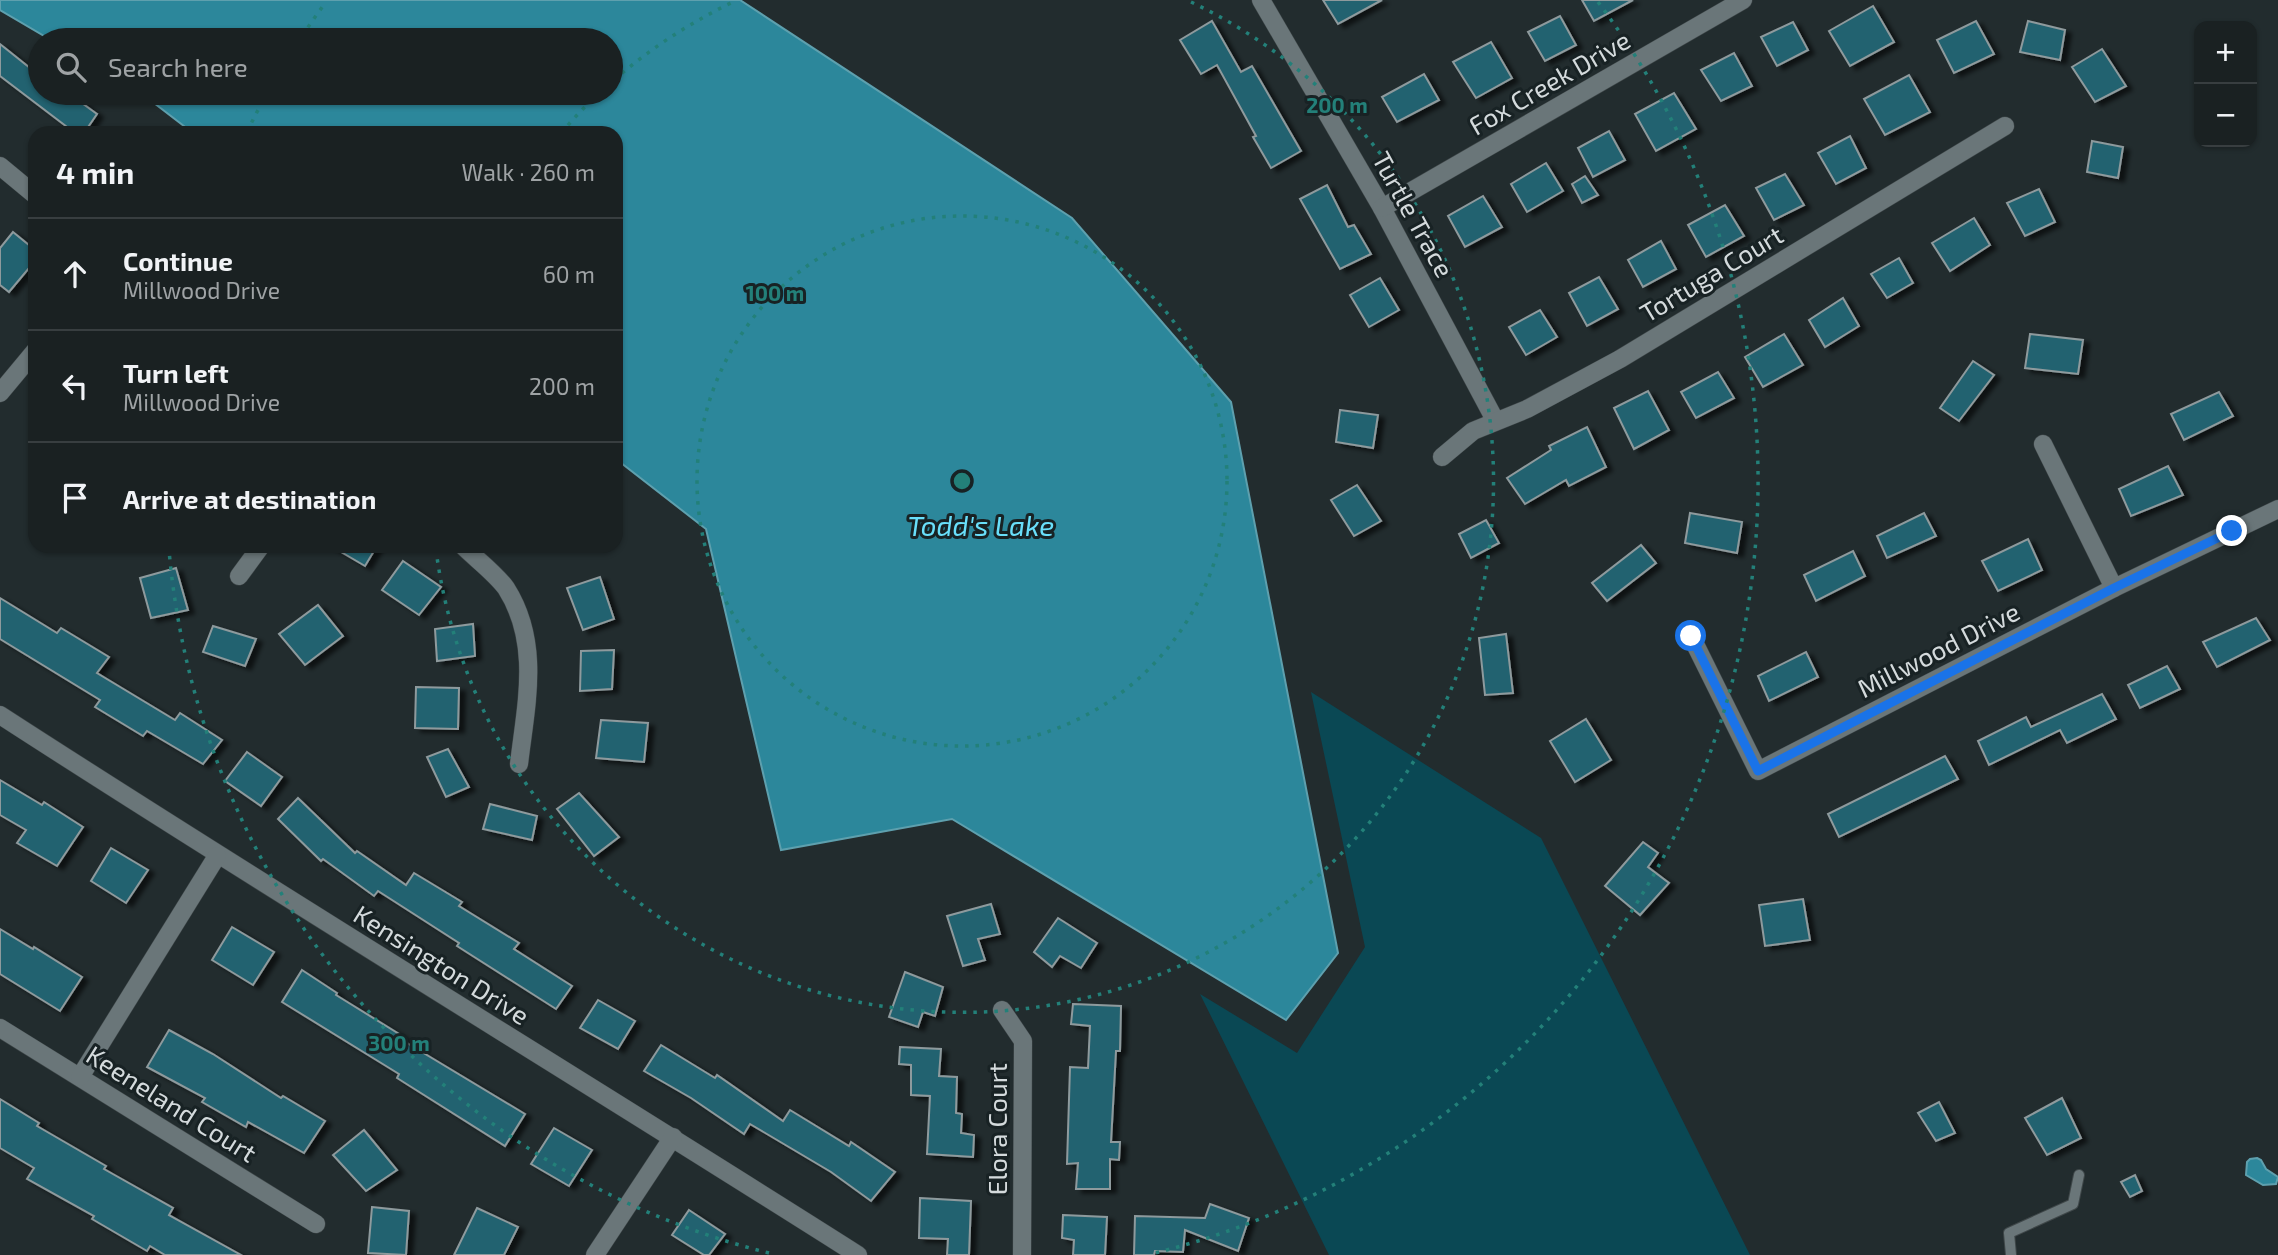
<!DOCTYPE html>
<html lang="en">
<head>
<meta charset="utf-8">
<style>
	body { margin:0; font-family:"Exo 2",sans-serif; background:#272e2f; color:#f1f3f6 }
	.controls { position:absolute; right:21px; top:21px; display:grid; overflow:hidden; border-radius:14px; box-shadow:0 2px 5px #0004 }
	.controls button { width:63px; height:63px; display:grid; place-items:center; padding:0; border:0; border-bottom:2px solid #383e40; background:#1a2122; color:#f1f3f6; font:35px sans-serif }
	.stop { position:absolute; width:21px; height:21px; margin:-16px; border:5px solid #1a73e8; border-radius:50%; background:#fff }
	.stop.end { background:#1a73e8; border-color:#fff; box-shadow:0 2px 7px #0008 }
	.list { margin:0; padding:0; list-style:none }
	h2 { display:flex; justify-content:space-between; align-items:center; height:91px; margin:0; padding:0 28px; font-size:30px }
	h2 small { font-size:23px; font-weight:400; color:#9fa3a5 }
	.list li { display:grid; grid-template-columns:46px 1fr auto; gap:21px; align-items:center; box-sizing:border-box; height:112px; padding:0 28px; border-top:2px solid #383e40 }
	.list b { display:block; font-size:26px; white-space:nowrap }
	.list p { margin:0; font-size:23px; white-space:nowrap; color:#9fa3a5 }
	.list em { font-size:23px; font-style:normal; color:#9fa3a5 }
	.icon { flex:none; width:38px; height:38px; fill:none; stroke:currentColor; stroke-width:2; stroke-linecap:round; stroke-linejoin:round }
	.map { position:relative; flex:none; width:2278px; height:1255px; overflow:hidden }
	.search { position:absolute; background:#1a2122; box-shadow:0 2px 5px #0004; left:28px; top:28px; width:595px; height:77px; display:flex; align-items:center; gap:18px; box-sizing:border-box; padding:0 24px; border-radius:38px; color:#9fa3a5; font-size:26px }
	.panel { position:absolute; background:#1a2122; box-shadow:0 2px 5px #0004; left:28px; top:126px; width:595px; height:427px; border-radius:21px }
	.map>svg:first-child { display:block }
</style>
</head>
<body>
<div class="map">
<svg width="2278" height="1255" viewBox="0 0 2278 1255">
	<defs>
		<filter id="shadow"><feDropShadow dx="6" dy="3.5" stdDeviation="2" flood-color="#0009"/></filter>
	</defs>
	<rect width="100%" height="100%" fill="#222c2e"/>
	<!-- green -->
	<path fill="#0a4854" d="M1311,692L1541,838L1750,1255H1329L1200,994L1297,1053L1365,947Z"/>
	<!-- water -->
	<g fill="#2c879b" stroke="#5ea0ae" stroke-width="2">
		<path d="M0,0H740L1072,218L1231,402L1338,953L1286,1020L952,819L781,850L706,529L616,459V133H193L141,93H611V40H51L0,10Z"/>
		<path d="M2257,1158L2261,1160L2266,1169L2278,1177L2276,1184L2263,1185L2246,1175L2247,1162L2250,1159Z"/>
	</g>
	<!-- building -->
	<g fill="#24626f" stroke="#8e9a9d" stroke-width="2" filter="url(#shadow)">
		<path d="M1323,0H1382L1338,24Z"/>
		<path d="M1582,0H1633L1594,21Z"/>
		<path d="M1873,6L1894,42L1850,66L1829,31Z"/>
		<path d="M1560,16L1576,45L1545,61L1528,32Z"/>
		<path d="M1212,21L1241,72L1252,66L1301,151L1271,168L1253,137L1256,136L1217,65L1201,74L1180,40Z"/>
		<path d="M1976,21L1994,54L1954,73L1937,40Z"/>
		<path d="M2028,21L2065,30L2060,60L2020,52Z"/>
		<path d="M1793,22L1808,50L1777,66L1761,37Z"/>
		<path d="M1491,42L1512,78L1476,98L1453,62Z"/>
		<path d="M0,44L40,76V93H68L97,114L84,133H75L0,76Z"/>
		<path d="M2102,49L2126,86L2095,102L2072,67Z"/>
		<path d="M1734,53L1752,86L1721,101L1701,70Z"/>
		<path d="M1424,74L1439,100L1397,122L1382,97Z"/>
		<path d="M1909,75L1930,112L1885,135L1864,99Z"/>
		<path d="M1674,93L1696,129L1656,151L1635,114Z"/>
		<path d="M1609,131L1625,160L1593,177L1578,148Z"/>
		<path d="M1850,136L1866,168L1836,184L1818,153Z"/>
		<path d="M2092,141L2123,147L2118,178L2087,172Z"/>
		<path d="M1546,163L1563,191L1527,212L1511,184Z"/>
		<path d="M1785,174L1804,205L1774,220L1756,188Z"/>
		<path d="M1585,176L1598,195L1582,203L1572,184Z"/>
		<path d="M1327,185L1348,227L1354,225L1371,254L1340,269L1300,199Z"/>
		<path d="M2039,189L2055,222L2025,236L2007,203Z"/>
		<path d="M1483,196L1502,227L1465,247L1448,216Z"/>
		<path d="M1725,205L1744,236L1706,257L1688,225Z"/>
		<path d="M1974,218L1990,245L1950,271L1932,243Z"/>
		<path d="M13,232L35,250V261L9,292L0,285V248Z"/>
		<path d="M1661,241L1676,269L1643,287L1628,260Z"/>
		<path d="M1899,258L1913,283L1887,298L1871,274Z"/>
		<path d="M1599,277L1618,309L1587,326L1569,293Z"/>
		<path d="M1380,278L1399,310L1369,327L1350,295Z"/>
		<path d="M1843,298L1859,326L1825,347L1809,320Z"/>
		<path d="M1540,310L1557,337L1526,355L1509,327Z"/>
		<path d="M1784,334L1803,365L1763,387L1745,357Z"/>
		<path d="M2030,334L2083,340L2078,374L2025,368Z"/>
		<path d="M1973,361L1994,375L1959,421L1940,408Z"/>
		<path d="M1718,372L1734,398L1696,418L1681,392Z"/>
		<path d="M1648,391L1669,430L1634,449L1614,408Z"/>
		<path d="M2219,392L2233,416L2184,440L2171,414Z"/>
		<path d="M1340,410L1378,415L1373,448L1336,442Z"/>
		<path d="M1587,427L1606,467L1569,486L1566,480L1525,504L1507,478L1551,450L1549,446Z"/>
		<path d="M2168,466L2183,495L2131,516L2119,489Z"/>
		<path d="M1357,485L1381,521L1354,536L1331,500Z"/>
		<path d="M1690,513L1742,522L1737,553L1685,543Z"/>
		<path d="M1924,513L1936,536L1887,558L1877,536Z"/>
		<path d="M1486,520L1499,543L1471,558L1459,534Z"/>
		<path d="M2028,539L2042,570L1998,591L1982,561Z"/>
		<path d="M1641,545L1656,563L1607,601L1592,583Z"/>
		<path d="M331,546H377L365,566Z"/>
		<path d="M1853,551L1865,576L1816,601L1804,575Z"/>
		<path d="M403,561L441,587L419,615L382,590Z"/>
		<path d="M176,568L188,610L151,618L140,578Z"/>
		<path d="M600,577L614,619L583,630L567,588Z"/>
		<path d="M0,598L57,633L61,628L109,657L97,673L175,720L180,713L222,740L203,764L147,731L143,736L95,707L100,700L0,639Z"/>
		<path d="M318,605L343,636L305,665L279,634Z"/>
		<path d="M2256,618L2270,640L2217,667L2203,642Z"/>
		<path d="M473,624L475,656L437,661L435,629Z"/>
		<path d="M213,626L256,639L245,666L203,652Z"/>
		<path d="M1506,634L1513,693L1485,695L1479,638Z"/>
		<path d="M614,650L612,689L580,691L581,651Z"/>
		<path d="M1806,652L1818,677L1769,701L1758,676Z"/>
		<path d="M2167,666L2180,689L2140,708L2128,685Z"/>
		<path d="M416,687L459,688L458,729L415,728Z"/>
		<path d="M2102,694L2116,719L2067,743L2060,730L1989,765L1978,741L2026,717L2031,727Z"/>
		<path d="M1586,719L1611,760L1575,782L1550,741Z"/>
		<path d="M601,720L648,723L644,762L596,758Z"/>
		<path d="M448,749L469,787L446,797L427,757Z"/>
		<path d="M247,752L282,777L261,806L225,781Z"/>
		<path d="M1945,756L1958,779L1839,837L1828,814Z"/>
		<path d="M0,780L42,805L44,802L83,827L57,866L17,843L26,830L0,815Z"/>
		<path d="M579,793L619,837L594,856L557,809Z"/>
		<path d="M298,798L355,853L357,851L406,885L414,873L462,902L459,906L519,943L514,949L572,986L556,1009L457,946L459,943L378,891L374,896L323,859L321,861L278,819Z"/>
		<path d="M490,804L537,816L532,840L483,829Z"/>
		<path d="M1643,842L1658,853L1648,867L1669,883L1640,915L1605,886Z"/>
		<path d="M111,848L148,870L126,903L91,881Z"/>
		<path d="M1803,899L1810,940L1765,946L1759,905Z"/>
		<path d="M991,904L1000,934L978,939L985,960L963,966L947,916Z"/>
		<path d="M1058,918L1097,943L1081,968L1060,956L1052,967L1034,952Z"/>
		<path d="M232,927L274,952L253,985L212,960Z"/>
		<path d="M0,929L33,949L34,947L82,977L60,1011L0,974Z"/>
		<path d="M302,970L337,993L336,995L404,1037L402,1040L525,1114L505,1146L397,1078L399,1074L282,1002Z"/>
		<path d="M905,972L943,987L935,1016L923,1012L918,1027L889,1017Z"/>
		<path d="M598,1000L635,1021L618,1049L580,1028Z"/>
		<path d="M1073,1004L1121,1006L1120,1051H1116L1111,1142H1120L1119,1160L1110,1159V1189H1076L1078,1163L1067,1164L1070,1067L1088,1068L1090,1026L1071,1024Z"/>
		<path d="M169,1030L213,1054L281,1098L283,1096L325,1121L304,1153L248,1122L246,1127L202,1102L205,1098L147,1067Z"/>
		<path d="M661,1045L715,1078L717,1075L783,1121L790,1110L849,1146L851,1142L895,1172L871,1201L831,1172L750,1124L744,1134L691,1098L644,1071Z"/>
		<path d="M900,1047L941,1049L939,1076L957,1077L956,1113L962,1114L961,1133L974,1135L973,1157L927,1154L930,1096L911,1095V1065L899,1064Z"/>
		<path d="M2062,1098L2081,1138L2047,1155L2025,1118Z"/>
		<path d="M0,1099L39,1123L37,1126L106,1166L104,1169L173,1208L169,1215L241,1255H165L150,1246L147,1251L92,1219L94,1216L27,1179L34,1168L0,1148Z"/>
		<path d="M1939,1102L1955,1133L1936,1141L1918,1113Z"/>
		<path d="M554,1128L592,1150L569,1186L531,1164Z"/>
		<path d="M364,1130L397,1170L366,1191L333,1155Z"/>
		<path d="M2135,1175L2142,1191L2130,1197L2121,1182Z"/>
		<path d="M920,1198L971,1201L969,1255H947L948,1239L919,1238Z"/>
		<path d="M1210,1204L1249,1218L1238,1251L1185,1230L1183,1252L1155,1251L1154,1255H1134L1135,1216L1205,1218Z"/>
		<path d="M372,1207L409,1211L406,1255L368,1253Z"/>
		<path d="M477,1208L518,1227L504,1255H454Z"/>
		<path d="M689,1210L725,1234L709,1255H704L672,1235Z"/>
		<path d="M1063,1215L1107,1217L1105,1255H1073L1074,1240L1062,1238Z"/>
	</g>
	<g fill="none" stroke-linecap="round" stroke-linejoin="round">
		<!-- service casing -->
		<g stroke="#3f4749" stroke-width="12">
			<path id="service" d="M2011,1255L2009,1233L2073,1204L2079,1175"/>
		</g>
		<!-- minor casing -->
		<g stroke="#3f4749" stroke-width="19">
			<g id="minor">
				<path d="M1261,0L1382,208L1495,420"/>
				<path d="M0,166L35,195"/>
				<path d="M1382,208L1743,0"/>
				<path d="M0,393L35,351"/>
				<path d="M2043,444L2114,588"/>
				<path d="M1442,457L1473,431L1527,409L1620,359L2005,126"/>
				<path d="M463,546C476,559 495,573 506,588C541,643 526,704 519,764"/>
				<path d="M239,576L261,546"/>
				<path d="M1691,636L1758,771L2114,588L2278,509"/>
				<path d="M0,715C284,899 573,1074 858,1255"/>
				<path d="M1002,1010L1023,1041L1022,1255"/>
				<path d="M0,1028L316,1224"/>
				<path d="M80,1077L217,856"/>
				<path d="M595,1255L673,1137"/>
			</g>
		</g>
		<!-- service -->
		<use href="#service" stroke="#6a7679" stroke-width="10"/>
		<!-- minor -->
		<use href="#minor" stroke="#6a7679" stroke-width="18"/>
	</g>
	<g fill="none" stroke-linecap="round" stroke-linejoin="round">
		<!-- route -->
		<path stroke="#1a73e8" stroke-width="9" d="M1691,636L1758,771L2114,588L2232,531"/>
	</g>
	<!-- distance rings -->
	<g fill="none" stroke="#238079" stroke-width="3.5" stroke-dasharray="3.5 7">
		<circle cx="962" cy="481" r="265"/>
		<path d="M561 133A531 531 0 0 1 596 96M614 80A531 531 0 0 1 733 2M1191 2A531 531 0 1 1 436 550"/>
		<path d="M769 1253A796 796 0 0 1 169 550M247 132A796 796 0 0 1 266 95M302 36A796 796 0 0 1 326 2M1598 2A796 796 0 0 1 1155 1253"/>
	</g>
	<g text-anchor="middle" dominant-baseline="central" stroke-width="6" stroke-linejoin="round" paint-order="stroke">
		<!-- street labels -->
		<g font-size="26" fill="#d4dadc" stroke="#182224">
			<text transform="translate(1549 82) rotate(-30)">Fox Creek Drive</text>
			<text transform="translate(1414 214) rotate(61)">Turtle Trace</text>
			<text transform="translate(1711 273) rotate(-31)">Tortuga Court</text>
			<text transform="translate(1938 649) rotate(-27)">Millwood Drive</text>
			<text transform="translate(442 964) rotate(32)">Kensington Drive</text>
			<text transform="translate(172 1103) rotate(32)">Keeneland Court</text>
			<text transform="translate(996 1129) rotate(-90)">Elora Court</text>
		</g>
		<!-- water labels -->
		<g font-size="28" font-style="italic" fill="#69dffa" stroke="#182224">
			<text x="981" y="525">Todd's Lake</text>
		</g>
	</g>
	<circle cx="962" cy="481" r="10" fill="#238079" stroke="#182224" stroke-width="3.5"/>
	<g font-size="21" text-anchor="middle" font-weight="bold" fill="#238079" stroke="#182224" stroke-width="6" stroke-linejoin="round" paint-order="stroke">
		<text x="1337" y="113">200 m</text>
		<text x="775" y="301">100 m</text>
		<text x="399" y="1051">300 m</text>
	</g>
</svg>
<div class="controls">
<button>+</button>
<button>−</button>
</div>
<div class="stop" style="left:1691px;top:636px"></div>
<div class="stop end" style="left:2232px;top:531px"></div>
<div class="search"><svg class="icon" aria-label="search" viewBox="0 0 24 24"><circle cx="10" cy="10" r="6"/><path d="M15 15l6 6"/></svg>Search here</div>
<section class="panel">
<h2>4 min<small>Walk · 260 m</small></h2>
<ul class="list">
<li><svg class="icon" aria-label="ahead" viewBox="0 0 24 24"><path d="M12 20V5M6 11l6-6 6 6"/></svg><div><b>Continue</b><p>Millwood Drive</p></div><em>60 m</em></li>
<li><svg class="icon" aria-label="left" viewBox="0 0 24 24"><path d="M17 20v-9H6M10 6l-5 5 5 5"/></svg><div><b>Turn left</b><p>Millwood Drive</p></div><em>200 m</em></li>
<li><svg class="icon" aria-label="arrive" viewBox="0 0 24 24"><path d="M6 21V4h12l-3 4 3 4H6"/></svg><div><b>Arrive at destination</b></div></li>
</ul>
</section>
</div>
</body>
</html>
